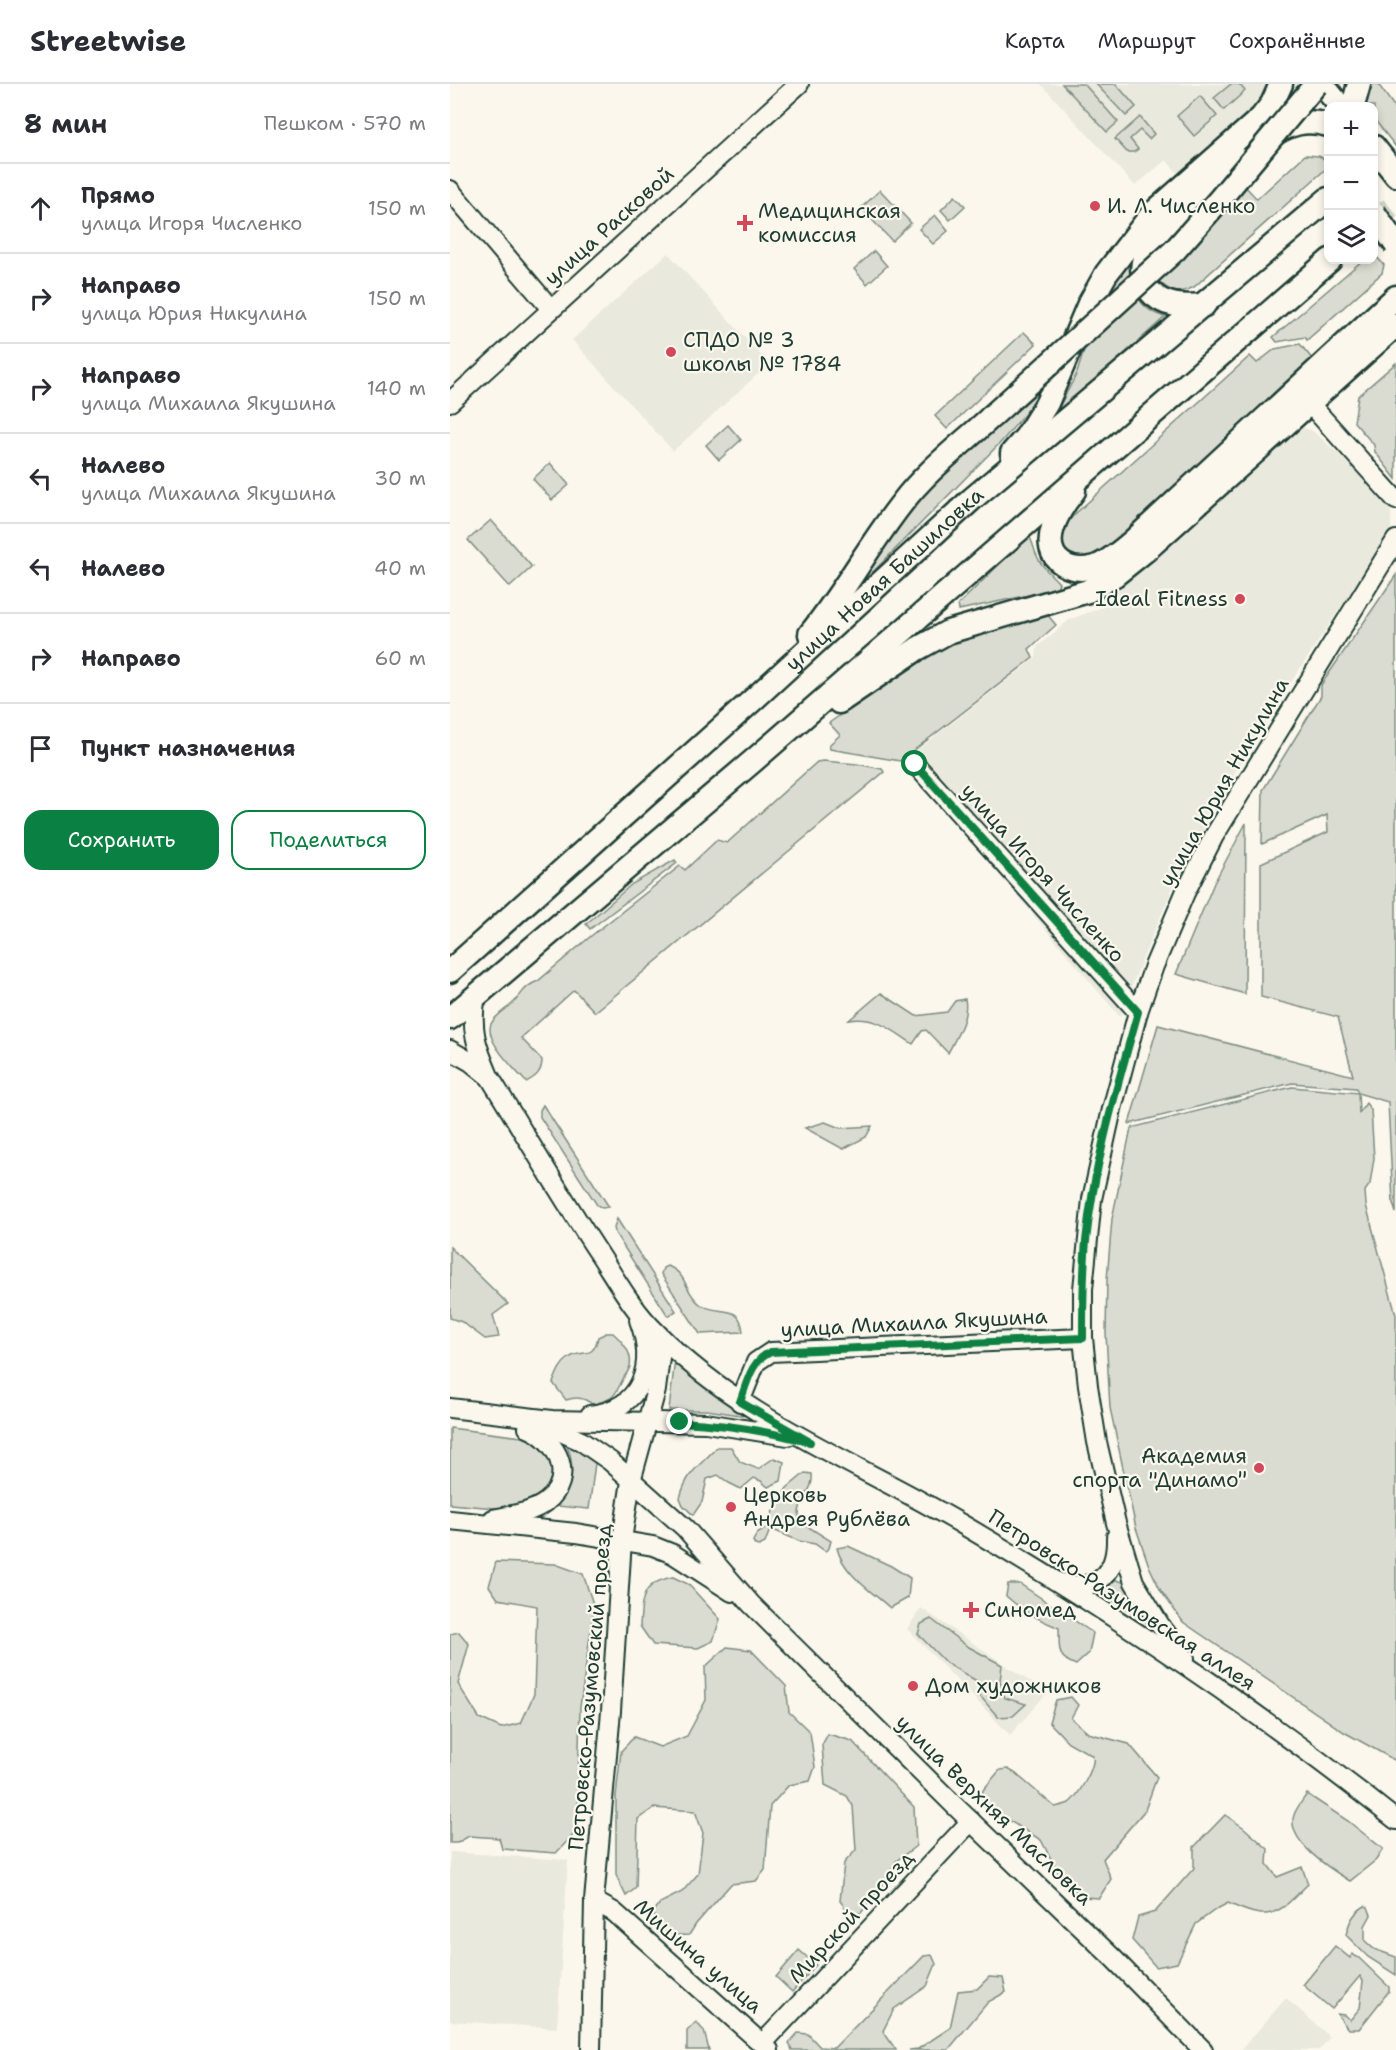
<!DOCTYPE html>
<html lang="ru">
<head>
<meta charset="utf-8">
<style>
	body { margin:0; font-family:"Shantell Sans",sans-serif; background:#f2f2f3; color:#2b2b33 }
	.controls { position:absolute; right:18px; top:18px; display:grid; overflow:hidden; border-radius:12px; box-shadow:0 3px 9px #0003 }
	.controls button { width:54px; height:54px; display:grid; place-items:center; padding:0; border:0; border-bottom:2px solid #e1e1e2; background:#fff; color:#2b2b33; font:30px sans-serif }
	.stop { position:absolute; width:18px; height:18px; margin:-14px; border:4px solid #0b8043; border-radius:50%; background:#fff }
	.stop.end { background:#0b8043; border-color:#fff; box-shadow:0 2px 6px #0008 }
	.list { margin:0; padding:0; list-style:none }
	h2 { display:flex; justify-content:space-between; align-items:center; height:78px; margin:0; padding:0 24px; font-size:26px }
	h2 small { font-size:20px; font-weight:400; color:#7c7c81 }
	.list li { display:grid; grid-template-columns:39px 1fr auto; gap:18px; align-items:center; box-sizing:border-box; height:90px; padding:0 24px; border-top:2px solid #e1e1e2 }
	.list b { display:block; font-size:22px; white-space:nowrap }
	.list p { margin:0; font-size:20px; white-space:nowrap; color:#7c7c81 }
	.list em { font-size:20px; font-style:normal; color:#7c7c81 }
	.actions { display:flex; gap:12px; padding:18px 24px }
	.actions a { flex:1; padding:14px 0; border:2px solid #0b8043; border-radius:18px; text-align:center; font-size:21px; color:#0b8043 }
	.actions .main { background:#0b8043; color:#fff }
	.icon { flex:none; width:33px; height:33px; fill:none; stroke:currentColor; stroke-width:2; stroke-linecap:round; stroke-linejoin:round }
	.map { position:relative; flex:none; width:946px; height:1966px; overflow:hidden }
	header { display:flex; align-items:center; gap:36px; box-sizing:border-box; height:84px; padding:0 30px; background:#fff; border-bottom:2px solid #e1e1e2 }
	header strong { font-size:28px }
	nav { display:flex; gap:33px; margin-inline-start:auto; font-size:21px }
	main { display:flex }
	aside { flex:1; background:#fff }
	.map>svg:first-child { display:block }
</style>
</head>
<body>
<header>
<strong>Streetwise</strong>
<nav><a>Карта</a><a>Маршрут</a><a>Сохранённые</a></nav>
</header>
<main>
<aside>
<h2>8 мин<small>Пешком · 570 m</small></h2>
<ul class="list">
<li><svg class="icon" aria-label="ahead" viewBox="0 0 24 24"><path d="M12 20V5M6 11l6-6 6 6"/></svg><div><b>Прямо</b><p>улица Игоря Численко</p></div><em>150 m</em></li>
<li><svg class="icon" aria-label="right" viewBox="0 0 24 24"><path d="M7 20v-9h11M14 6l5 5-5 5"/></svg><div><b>Направо</b><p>улица Юрия Никулина</p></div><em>150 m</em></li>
<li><svg class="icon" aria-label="right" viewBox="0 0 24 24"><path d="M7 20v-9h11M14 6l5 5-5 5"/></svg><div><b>Направо</b><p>улица Михаила Якушина</p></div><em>140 m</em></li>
<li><svg class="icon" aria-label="left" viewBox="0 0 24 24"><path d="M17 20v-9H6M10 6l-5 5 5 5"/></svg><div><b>Налево</b><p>улица Михаила Якушина</p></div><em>30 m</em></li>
<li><svg class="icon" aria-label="left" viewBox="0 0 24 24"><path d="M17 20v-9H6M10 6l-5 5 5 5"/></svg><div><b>Налево</b></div><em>40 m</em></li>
<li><svg class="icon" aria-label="right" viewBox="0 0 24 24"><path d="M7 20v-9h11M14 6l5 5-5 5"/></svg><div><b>Направо</b></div><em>60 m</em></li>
<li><svg class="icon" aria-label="arrive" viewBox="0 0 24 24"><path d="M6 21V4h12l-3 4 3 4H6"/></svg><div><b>Пункт назначения</b></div></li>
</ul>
<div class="actions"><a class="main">Сохранить</a><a>Поделиться</a></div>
</aside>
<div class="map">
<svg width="946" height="1966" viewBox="0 0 946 1966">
	<rect width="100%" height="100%" fill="#fbf7ec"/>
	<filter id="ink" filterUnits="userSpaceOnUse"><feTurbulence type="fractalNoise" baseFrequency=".0167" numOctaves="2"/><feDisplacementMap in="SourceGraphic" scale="12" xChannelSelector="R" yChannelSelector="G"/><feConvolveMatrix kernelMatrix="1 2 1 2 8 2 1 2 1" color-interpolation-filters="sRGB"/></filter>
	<g filter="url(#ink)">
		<!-- built -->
		<g fill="#eae9de">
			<path d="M591,0H826L821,12L734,96L716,76L685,102Z"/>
			<path d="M218,169L319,280L223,367L122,256Z"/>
			<path d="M846,343L858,345L864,348L894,375L936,419L941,428V447L838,603L767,718L723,803L692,876L670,933L453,677L586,574L587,563L619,536L655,522L689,483Z"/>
			<path d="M471,1524L597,1609L560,1651L457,1545Z"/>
			<path d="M0,1768L118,1776L107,1944L0,1937Z"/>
			<path d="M836,1914L880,1953L869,1966H791Z"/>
		</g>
		<!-- green -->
		<g fill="#dbdcd1" stroke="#7d8c82" stroke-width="1.5">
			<path d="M612,0H634L668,38L657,48Z"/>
			<path d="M646,0H666L686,23L676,32Z"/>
			<path d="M781,0H789L795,7L774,26L764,14Z"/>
			<path d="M895,0H928L946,25V63L924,35V22H913Z"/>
			<path d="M750,12L767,32L744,52L727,32Z"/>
			<path d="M690,33L704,50L699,55L690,46L680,55L688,65L684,68H677L665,55Z"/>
			<path d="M855,71L869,72L878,77V83L744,203C728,211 720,209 708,196L732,173L795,102L807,115Z"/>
			<path d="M430,106L461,139L442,157L411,124Z"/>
			<path d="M505,112L515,122L500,136L491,126Z"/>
			<path d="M485,131L498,147L483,160L469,145Z"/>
			<path d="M684,165C683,195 679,223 715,233L604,333L627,289L648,222Z"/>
			<path d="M424,167L437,182L417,200L404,185Z"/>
			<path d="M924,170L934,181L932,189L857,256L855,253L827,258L823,253L913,176H924Z"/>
			<path d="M622,245L593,305L583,320L552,357L415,496L411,494L472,409L547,340L533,325Z"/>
			<path d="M574,248L586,260L497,345L485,332Z"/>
			<path d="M850,260L863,276L662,465L631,478C626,475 618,472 614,467C603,454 617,438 626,429L800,272L807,279L825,265Z"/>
			<path d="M946,279V395L925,368L924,361L904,338L908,312Z"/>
			<path d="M278,341L291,356L269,376L256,361Z"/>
			<path d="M100,379L119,401L102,416L83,395Z"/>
			<path d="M41,436L82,483L60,503L18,456Z"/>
			<path d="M576,454H580C583,459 584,466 587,472C592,484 601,490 609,499L606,505L509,526L508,521Z"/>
			<path d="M946,491V1129L943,1119L938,1018L908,1009L909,1029L916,1019L921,1026L924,1074L920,1100L915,1107L916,1121L946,1231V1677L894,1648L733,1538L711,1507L699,1482L686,1444L660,1324L656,1249L657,1196L662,1135L681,1044L842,1003L908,1009L906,1004L842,999L679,1040L708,941L903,992L888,933L811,913V779L878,748L877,731L812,760L813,706L871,612V601Z"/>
			<path d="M596,529L606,541L579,565L583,574L450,677L380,665L379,661L390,651L379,639L486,563Z"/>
			<path d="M373,677L407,680L432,685L434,688L145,928L124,906L71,954L92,976C92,988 86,993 76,998C65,985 34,957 41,940C45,932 55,926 61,921C73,911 72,903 88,897L141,852L230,782L235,786L267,756L277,759L367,678Z"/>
			<path d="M796,739L795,910L726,890L764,799Z"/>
			<path d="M225,776L227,779L140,845L136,840L182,800Z"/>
			<path d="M431,909L466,932L497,928L505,917L515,915C519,934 506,953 498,969L476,946L472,947L463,960C442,946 426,932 399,936Z"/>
			<path d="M93,1021L159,1123L152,1124L147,1121L90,1033V1026Z"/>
			<path d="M375,1038L390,1044L422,1042L416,1053L393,1065L355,1044Z"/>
			<path d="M167,1135L226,1227L218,1232L165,1149L164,1143Z"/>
			<path d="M0,1163L58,1220L43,1231L49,1253L35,1255L12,1238L0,1234Z"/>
			<path d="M217,1182C238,1189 234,1208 250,1220C268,1233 290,1217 293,1248L250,1250L211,1190L213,1184Z"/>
			<path d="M156,1249H163C172,1257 183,1269 180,1282C179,1287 175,1291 173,1295C164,1314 163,1316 142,1320C133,1313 126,1313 116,1316L103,1299C107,1289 110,1280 119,1274C133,1264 143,1277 148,1253Z"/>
			<path d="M225,1275L303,1333L257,1326H219Z"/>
			<path d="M0,1344L80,1354L98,1369L103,1386V1395L90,1415L57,1425L0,1420Z"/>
			<path d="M115,1358L144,1375L145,1379L139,1425L106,1422C117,1409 124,1393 121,1376C121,1370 117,1363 115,1358Z"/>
			<path d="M267,1363H281L290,1378L308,1385L324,1374L334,1378L331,1397L318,1403L311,1397L304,1394L291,1405L279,1399L268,1391L257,1395L252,1418L243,1431L233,1421L230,1414C237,1387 249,1383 267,1363Z"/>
			<path d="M355,1389L362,1390C364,1410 347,1412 349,1437L381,1457L379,1464L375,1467L365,1460L349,1457L323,1446L319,1448L315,1459L309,1462L305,1461L303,1457L307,1450L318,1443L323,1427L337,1404Z"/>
			<path d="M398,1462L441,1482L460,1494L458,1514L440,1524C421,1507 393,1489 387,1464Z"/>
			<path d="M46,1478L105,1480L133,1490L144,1523L130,1623L127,1747L106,1769L52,1765L49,1754L19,1752L7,1759H0V1550L9,1548L19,1560L8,1600L29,1634L51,1644L71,1639L84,1610L87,1522L48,1515L39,1502Z"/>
			<path d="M223,1493L238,1500L270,1535L263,1557L248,1564L203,1561L190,1542C192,1514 191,1499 223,1493Z"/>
			<path d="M660,1494L679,1500L691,1531L689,1532L649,1508V1504Z"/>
			<path d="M558,1500H570L643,1549L639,1569L626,1581C605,1573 610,1564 609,1544C589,1536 572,1527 556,1512Z"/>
			<path d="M481,1535L517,1562L552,1581L550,1597L555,1614L576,1620L563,1632L548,1633L530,1612V1599L496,1579L468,1550L471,1540Z"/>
			<path d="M277,1563L301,1566L336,1602L339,1628L360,1648L365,1683L360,1697L339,1701L320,1722L315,1786L306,1797L281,1800L246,1840L239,1851C218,1852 210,1849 203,1829L210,1819L232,1808L248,1790L253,1749L245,1727L204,1724L188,1735L186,1804L176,1812L166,1791V1712L171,1667L184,1653L210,1663L237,1652L256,1616L255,1583Z"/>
			<path d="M621,1613L628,1621L621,1634L638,1649L679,1660L707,1693L695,1726L653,1775L661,1795L649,1814L632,1813L609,1790L591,1756L545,1728L532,1715L533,1706L550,1686L558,1685L565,1689L605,1723C609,1722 615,1721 619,1719C628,1712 646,1683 643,1672L618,1658L599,1638L606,1616Z"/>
			<path d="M378,1650L402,1657L464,1723L466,1762L446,1777L435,1797L411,1829L400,1830L390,1817L394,1779L406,1766L403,1722L397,1712L375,1701L372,1661Z"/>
			<path d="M857,1710L898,1737L933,1765L926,1776L900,1797C882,1786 835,1757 844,1731C846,1724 853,1716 857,1710Z"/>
			<path d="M775,1731L793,1743L818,1765L817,1780L827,1793L852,1783L858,1800C827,1831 821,1839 778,1819L765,1826L746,1840L727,1879L706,1883L682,1856L688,1833L705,1828L744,1784V1763Z"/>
			<path d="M915,1822L918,1823L921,1831L915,1842V1857L924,1865L946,1873V1891L918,1873L896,1851C899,1838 903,1829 915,1822Z"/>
			<path d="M885,1862L900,1874L902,1870L909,1874L939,1903V1907L909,1945H898L887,1930L894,1931L900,1936L910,1924L913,1897L910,1892L882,1925L853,1901Z"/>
			<path d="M349,1866L366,1881L342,1908L326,1893Z"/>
			<path d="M482,1871L486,1880L477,1902L444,1925L433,1947L446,1966H342L339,1959L348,1949L358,1950L370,1963L384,1964L474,1872Z"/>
			<path d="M539,1893L553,1894L556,1908L538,1918L498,1966H459L468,1965L500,1944L508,1907L527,1905Z"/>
			<path d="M246,1938L254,1947L259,1966H237V1947Z"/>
		</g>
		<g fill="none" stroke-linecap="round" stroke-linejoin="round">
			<!-- major-tunnel -->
			<g stroke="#cfd2c7" stroke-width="22" stroke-dasharray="22 11" stroke-linecap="butt">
				<path d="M924,77L946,57"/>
				<path d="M924,138L946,119"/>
			</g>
			<!-- minor casing -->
			<g stroke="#1f3d34" stroke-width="22">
				<g id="minor">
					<path d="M0,106L101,225"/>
					<path d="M0,318L349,0"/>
					<path d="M859,319L946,416"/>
					<path d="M465,680L688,928"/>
					<path d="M26,911C20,944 26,962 39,992C76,1052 111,1112 150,1171C167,1197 183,1226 206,1248C292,1336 411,1380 515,1442C665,1530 809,1627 946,1736"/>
					<path d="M0,966L21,978L37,991"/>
					<path d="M290,1318L306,1278L321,1268L633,1254"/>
					<path d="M0,1324L102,1336L256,1339L338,1352"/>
					<path d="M140,1331C193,1325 206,1281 189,1236"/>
					<path d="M80,1334L131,1357L160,1377L235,1444L301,1520L505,1722L663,1874L753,1966"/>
					<path d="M43,1435C61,1431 82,1429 96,1418C126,1394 108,1356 78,1344"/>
					<path d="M0,1436L126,1449L203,1462L223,1470L282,1508"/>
					<path d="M613,1499C649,1509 667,1488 666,1453"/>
					<path d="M735,1574L710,1541L684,1498L666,1439L647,1358L638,1302L633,1254V1205L642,1115L662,1025L688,928L704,882L735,809L764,752L946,456"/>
					<path d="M144,1817L164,1828L319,1966"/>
					<path d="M313,1959L521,1737"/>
					<path d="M141,1966L144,1817L161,1627L172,1456L181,1397L206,1306L211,1265L206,1249"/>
				</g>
			</g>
			<!-- major casing -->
			<g stroke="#1f3d34" stroke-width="27">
				<g id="major">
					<path d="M872,0L890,22"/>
					<path d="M903,22L909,0"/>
					<path d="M821,52C840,39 856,35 878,41"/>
					<path d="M924,63L946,91"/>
					<path d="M754,221C735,223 712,223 699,206C689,194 691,176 699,163C709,148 725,137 738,125C757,108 775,92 794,76"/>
					<path d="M562,369L576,353L597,319L638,222L656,190L702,130L811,34L822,20L831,0"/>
					<path d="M624,407C609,425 586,463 613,480C623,486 634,486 645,483C659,478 672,466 683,457L946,213"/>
					<path d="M360,550C394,508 419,461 452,419C477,386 511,361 541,333"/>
					<path d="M389,618L467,565L498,548L638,507L665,491L695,467L946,241"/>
					<path id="s1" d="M0,887L305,614L522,415L878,115"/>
					<path d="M0,934L303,677L880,176"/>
				</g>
			</g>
			<!-- minor -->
			<use href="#minor" stroke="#fbf7ec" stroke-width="18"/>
			<!-- major -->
			<use href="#major" stroke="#fbf7ec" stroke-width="22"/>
			<!-- major-bridge casing -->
			<g stroke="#1f3d34" stroke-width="27" stroke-linecap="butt">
				<g id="major-bridge">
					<path d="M924,129L946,161"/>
					<path d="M541,333L725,166L770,115L866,0"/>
				</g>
			</g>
			<!-- major-bridge -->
			<use href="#major-bridge" stroke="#fbf7ec" stroke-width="22"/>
		</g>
	</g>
	<g fill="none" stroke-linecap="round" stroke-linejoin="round" filter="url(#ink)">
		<!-- route -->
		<path stroke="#0b8043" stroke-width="8" d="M230,1338C274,1340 317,1347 360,1358L290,1318C297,1299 301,1276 321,1268L633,1254C633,1222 633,1190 636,1157C644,1079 667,1003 688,928L465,680"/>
	</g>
	<!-- markers -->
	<g fill="#d1495b" stroke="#fbf7ec" stroke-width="2">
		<circle cx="645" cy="122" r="6"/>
		<path d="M292 130h6v6h6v6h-6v6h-6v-6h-6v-6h6z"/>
		<circle cx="221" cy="268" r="6"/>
		<circle cx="790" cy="515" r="6"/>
		<circle cx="809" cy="1384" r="6"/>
		<circle cx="281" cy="1423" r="6"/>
		<path d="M518 1517h6v6h6v6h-6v6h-6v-6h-6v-6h6z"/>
		<circle cx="463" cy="1602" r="6"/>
	</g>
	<g text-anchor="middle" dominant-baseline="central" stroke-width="4.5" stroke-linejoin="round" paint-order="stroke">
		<!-- poi labels -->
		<g font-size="21" fill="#1f3d34" stroke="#fbf7ec" text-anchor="start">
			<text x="657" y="122">И. Л. Численко</text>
			<text x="308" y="127">Медицинская<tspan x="308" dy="24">комиссия</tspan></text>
			<text x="233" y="256">СПДО № 3<tspan x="233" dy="24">школы № 1784</tspan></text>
			<text x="778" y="515" text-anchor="end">Ideal Fitness</text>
			<text x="797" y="1372" text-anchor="end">Академия<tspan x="797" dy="24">спорта "Динамо"</tspan></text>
			<text x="293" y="1411">Церковь<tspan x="293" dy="24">Андрея Рублёва</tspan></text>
			<text x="534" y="1526">Синомед</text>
			<text x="475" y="1602">Дом художников</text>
		</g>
		<!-- street labels -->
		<g font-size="21" fill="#1f3d34" stroke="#fbf7ec">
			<text transform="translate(159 142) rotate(-42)">улица Расковой</text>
			<text stroke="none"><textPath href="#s1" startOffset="585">улица Новая Башиловка</textPath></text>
			<text transform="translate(774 698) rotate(-60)">улица Юрия Никулина</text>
			<text transform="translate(593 789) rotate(48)">улица Игоря Численко</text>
			<text transform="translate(464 1239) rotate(-3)">улица Михаила Якушина</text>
			<text transform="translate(672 1516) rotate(33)">Петровско-Разумовская аллея</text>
			<text transform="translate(140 1603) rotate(-85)">Петровско-Разумовский проезд</text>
			<text transform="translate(544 1726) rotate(44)">улица Верхняя Масловка</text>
			<text transform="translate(401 1833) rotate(-47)">Мирской проезд</text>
			<text transform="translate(248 1872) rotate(41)">Мишина улица</text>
		</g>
	</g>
</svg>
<div class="controls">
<button>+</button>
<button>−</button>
<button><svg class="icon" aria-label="layers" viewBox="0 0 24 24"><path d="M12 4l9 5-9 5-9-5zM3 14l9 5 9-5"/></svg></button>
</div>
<div class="stop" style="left:465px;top:680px"></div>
<div class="stop end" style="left:230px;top:1338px"></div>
</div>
</main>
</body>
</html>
